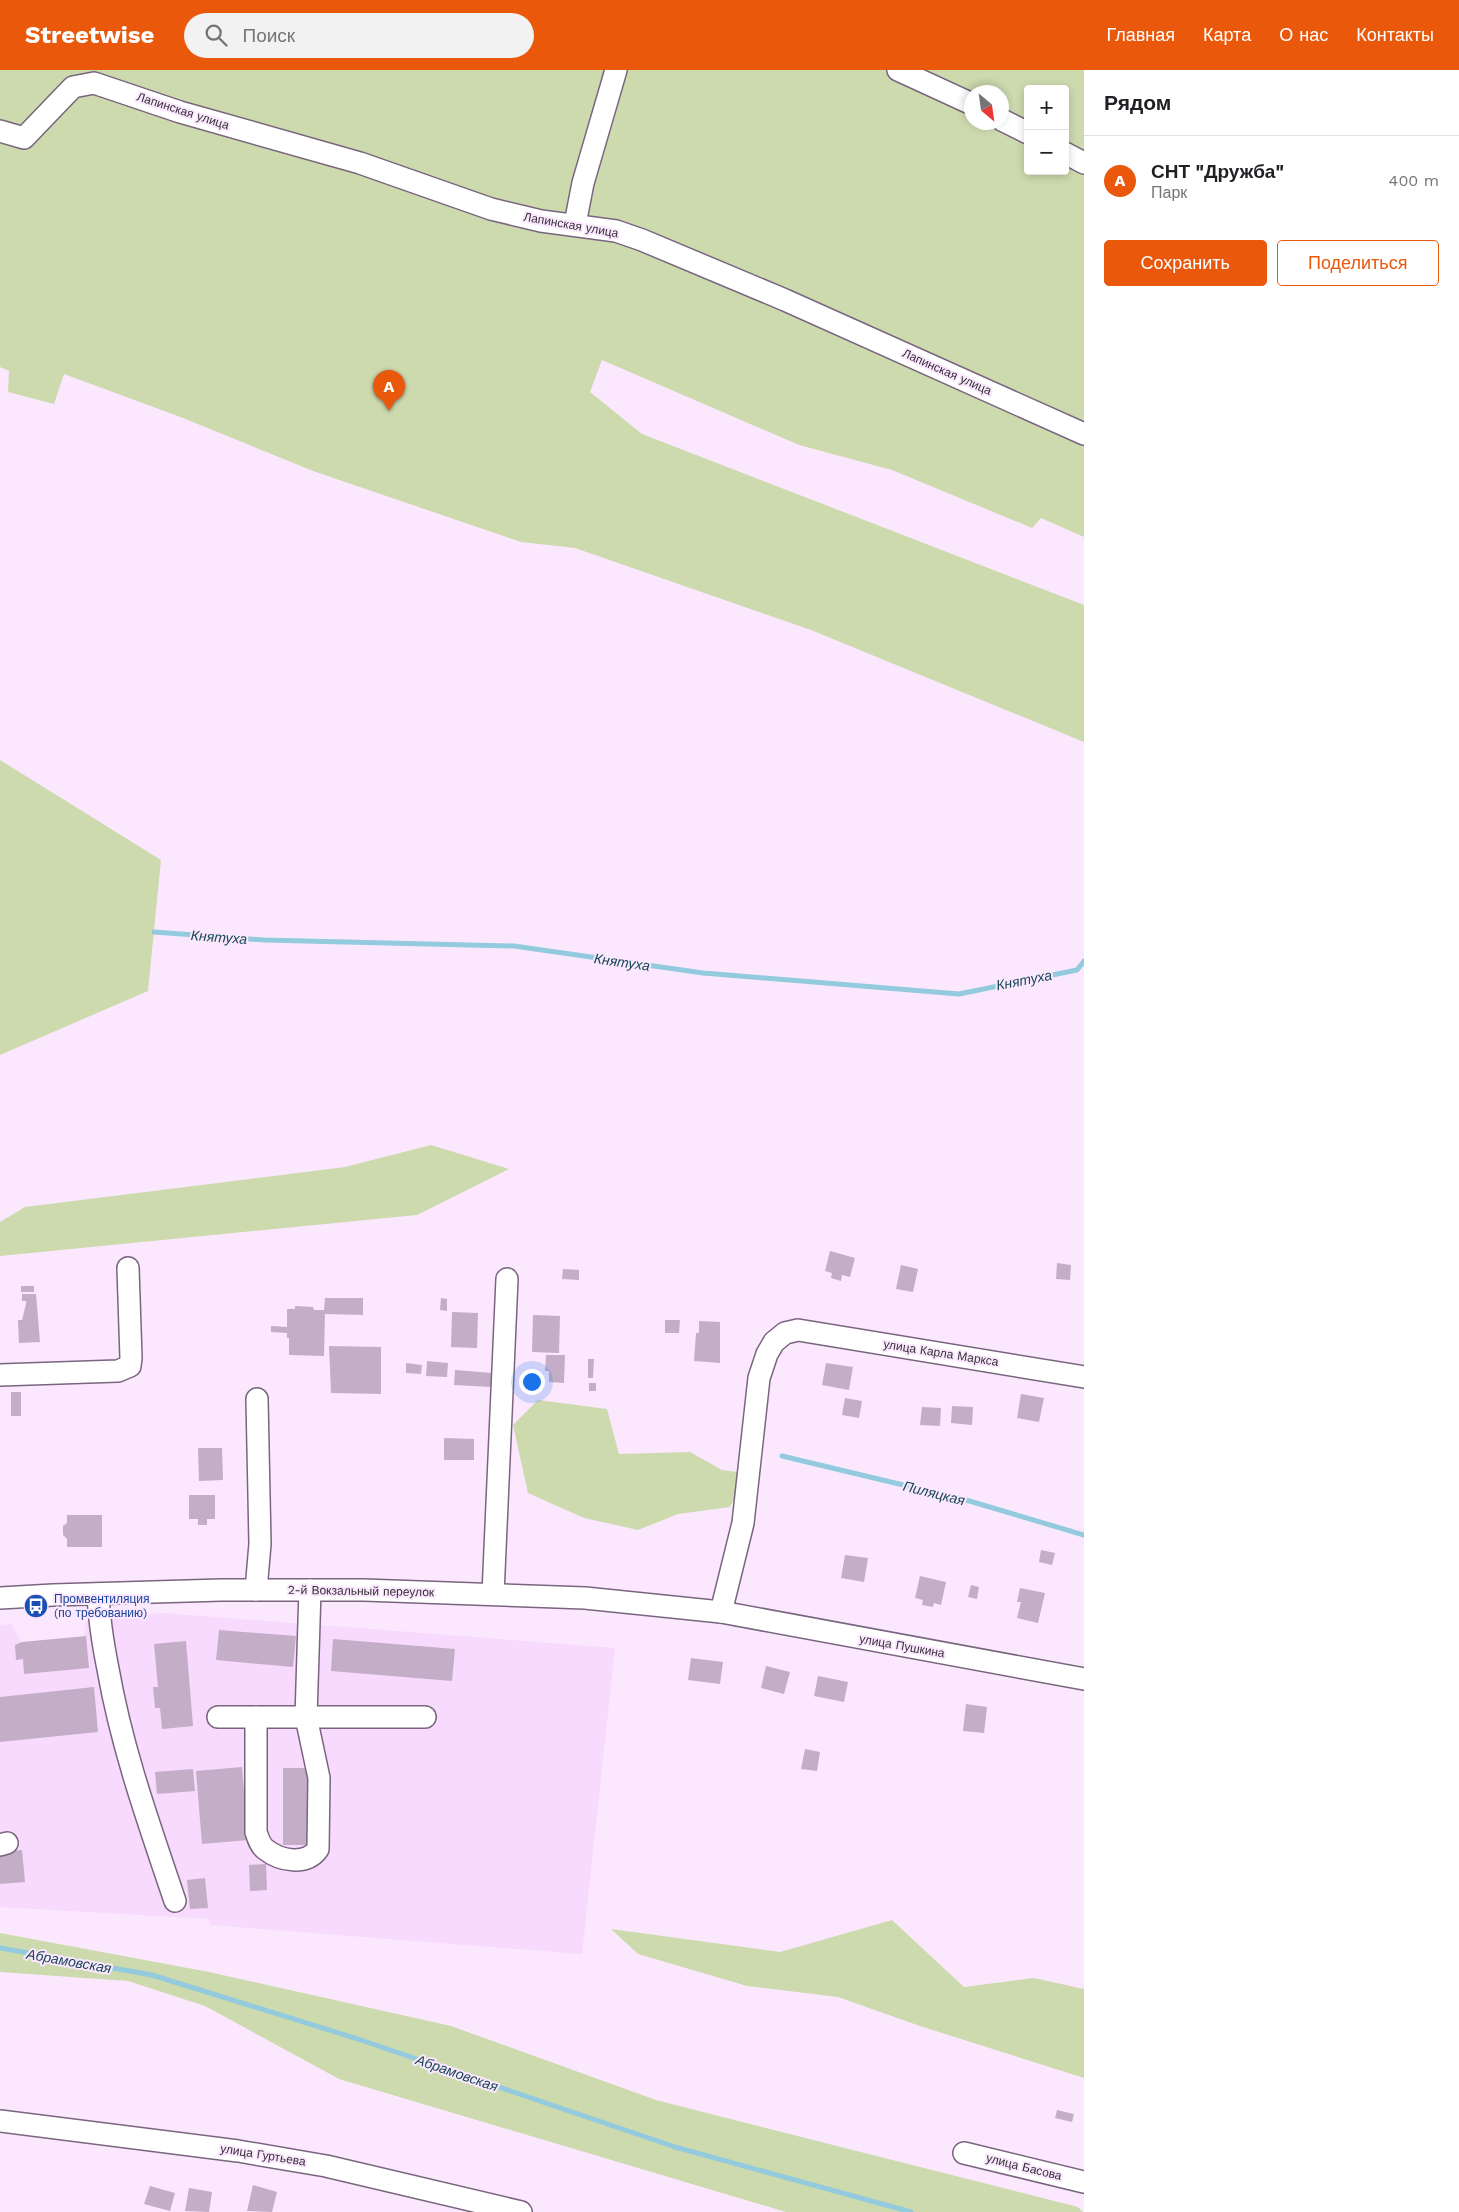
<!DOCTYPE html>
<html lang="ru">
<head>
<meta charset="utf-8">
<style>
	body { margin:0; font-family:"Work Sans",sans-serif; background:#f2f2f2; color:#202124 }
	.controls { position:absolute; right:15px; top:15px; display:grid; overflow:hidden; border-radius:5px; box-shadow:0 2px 8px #0003 }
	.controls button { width:45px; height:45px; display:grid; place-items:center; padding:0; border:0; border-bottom:1px solid #e0e0e0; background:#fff; color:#202124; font:25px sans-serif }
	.compass { position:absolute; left:964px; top:15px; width:45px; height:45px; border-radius:50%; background:#fff; box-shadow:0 2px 8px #0003; rotate:151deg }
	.you { position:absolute; left:531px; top:1311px; width:18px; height:18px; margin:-12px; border:4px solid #fff; border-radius:50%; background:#1a73e8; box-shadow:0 0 0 8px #1a73e833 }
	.badge { display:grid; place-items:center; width:32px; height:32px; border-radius:50%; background:#ea580c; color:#fff; font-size:16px; font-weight:700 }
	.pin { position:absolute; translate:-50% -41px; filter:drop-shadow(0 1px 2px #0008) }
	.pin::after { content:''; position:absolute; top:26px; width:18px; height:15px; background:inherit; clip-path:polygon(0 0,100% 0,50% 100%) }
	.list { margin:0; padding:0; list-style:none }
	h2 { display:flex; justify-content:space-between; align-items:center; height:65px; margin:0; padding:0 20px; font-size:21px }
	h2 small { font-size:16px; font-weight:400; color:#757577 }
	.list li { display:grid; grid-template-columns:32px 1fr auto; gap:15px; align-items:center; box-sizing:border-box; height:90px; padding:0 20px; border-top:1px solid #e0e0e0 }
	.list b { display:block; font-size:19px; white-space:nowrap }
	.list p { margin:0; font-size:16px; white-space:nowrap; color:#757577 }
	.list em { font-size:16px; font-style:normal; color:#757577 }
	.actions { display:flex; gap:10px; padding:15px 20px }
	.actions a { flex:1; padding:11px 0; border:1px solid #ea580c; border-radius:5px; text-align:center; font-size:18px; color:#ea580c }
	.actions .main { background:#ea580c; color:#fff }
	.icon { flex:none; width:28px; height:28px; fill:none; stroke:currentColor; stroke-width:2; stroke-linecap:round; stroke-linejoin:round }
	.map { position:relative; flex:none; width:1084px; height:2142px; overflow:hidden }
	header { display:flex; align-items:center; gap:30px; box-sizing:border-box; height:70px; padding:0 25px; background:#ea580c; color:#fff }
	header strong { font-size:24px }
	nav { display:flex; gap:28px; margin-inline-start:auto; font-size:18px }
	.search { width:350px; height:45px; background:#f2f2f2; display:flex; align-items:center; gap:12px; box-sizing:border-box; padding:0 18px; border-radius:28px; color:#757577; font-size:19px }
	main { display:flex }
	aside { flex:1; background:#fff }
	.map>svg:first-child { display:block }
</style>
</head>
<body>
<header>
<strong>Streetwise</strong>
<div class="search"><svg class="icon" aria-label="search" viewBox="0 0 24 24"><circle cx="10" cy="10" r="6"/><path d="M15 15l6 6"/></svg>Поиск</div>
<nav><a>Главная</a><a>Карта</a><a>О нас</a><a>Контакты</a></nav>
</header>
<main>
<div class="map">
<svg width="1084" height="2142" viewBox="0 0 1084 2142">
	<rect width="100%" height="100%" fill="#fbe8fe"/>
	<!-- built -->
	<path fill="#f7dafd" d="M163,1543L615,1578L582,1884L210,1855L209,1849L0,1837V1555L11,1554L22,1572L84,1567L86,1551Z"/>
	<!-- green -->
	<g fill="#cddaae" fill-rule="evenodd">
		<path d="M0,0H1084V467L1041,448L1032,458L892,400L799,375L602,290L590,322L642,364L1084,535V672L811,560L575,478L521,472L313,401L183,348L64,304L54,334L8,322L9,301L0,297ZM1028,19H1065V101H1028ZM972,22H1002V52H972Z"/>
		<path d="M0,690L161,790L148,921L0,985Z"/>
		<path d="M431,1075L509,1099L417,1145L0,1186V1152L25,1137L345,1097Z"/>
		<path d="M538,1330L607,1339L619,1384L690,1382L722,1400L738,1402L735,1427L730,1437L678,1444L638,1460L584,1448L528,1423L513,1355Z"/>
		<path d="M892,1850L964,1917L1034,1908L1084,1919V2008L920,1956L838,1927L747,1916L638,1884L611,1859L780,1882Z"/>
		<path d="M0,1863L209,1902L451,1956L656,2030L1078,2137L1083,2142H786L339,2009L205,1936L128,1911L0,1902Z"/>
	</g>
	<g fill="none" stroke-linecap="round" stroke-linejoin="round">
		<!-- stream -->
		<g stroke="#93cadd" stroke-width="5">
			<path d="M154,862L264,870L514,876L703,903L959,924L1077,900L1084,891"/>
			<path d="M782,1386L966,1430L1084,1465"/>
			<path d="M0,1878L152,1905L358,1969L675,2077L911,2142"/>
		</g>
	</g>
	<!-- building -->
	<g fill="#c3adc7">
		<path d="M830,1181L855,1188L850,1207L842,1205L841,1211L831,1208L832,1203L825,1201Z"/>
		<path d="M1057,1193L1071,1195L1070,1210L1056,1209Z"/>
		<path d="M901,1195L918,1199L913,1222L896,1219Z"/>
		<path d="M563,1199L579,1200V1210L562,1209Z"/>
		<rect x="21" y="1216" width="13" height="6"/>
		<path d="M22,1224H36L40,1272L19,1273L18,1250H22L26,1234V1231H22Z"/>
		<path d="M325,1228H363V1245L325,1244L324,1286L289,1285V1268H287V1263L271,1262V1256L287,1257V1239H295V1236L313,1237L314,1240H324Z"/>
		<path d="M441,1228L447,1229V1241L440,1240Z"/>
		<path d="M452,1242L478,1243L477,1278L451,1277Z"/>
		<path d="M533,1245L560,1246L559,1283L532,1282Z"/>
		<path d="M665,1250H680L679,1263H665Z"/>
		<path d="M699,1251L720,1252V1293L694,1291L696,1263H699Z"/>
		<path d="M329,1276L381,1277V1324L331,1323Z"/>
		<path d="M546,1285H565L564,1313L549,1312V1301H545Z"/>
		<path d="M588,1289H594L593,1308H588Z"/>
		<path d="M427,1291L448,1293L447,1307L426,1306Z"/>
		<path d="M406,1293L422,1295L421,1304L406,1303Z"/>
		<path d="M826,1293L853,1297L849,1320L822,1315Z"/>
		<path d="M455,1300L492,1303L491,1317L454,1315Z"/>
		<path d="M521,1306L537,1307L536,1320L521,1319Z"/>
		<rect x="589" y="1313" width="7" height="8"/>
		<rect x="11" y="1322" width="10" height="24"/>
		<path d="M1021,1324L1044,1328L1039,1352L1017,1348Z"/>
		<path d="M845,1328L862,1331L859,1348L842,1345Z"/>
		<path d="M952,1336L973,1337L972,1355L951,1353Z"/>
		<path d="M922,1337L941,1338L940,1356L920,1355Z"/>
		<path d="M444,1368L474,1369V1390H444Z"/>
		<path d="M198,1378H222L223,1410L199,1411Z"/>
		<path d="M189,1425H215V1449H207V1455H198V1449H189Z"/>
		<path d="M67,1445H102V1477H67V1469L63,1465V1456L67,1453Z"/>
		<path d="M1041,1480L1055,1483L1052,1495L1039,1492Z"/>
		<path d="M845,1485L868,1488L864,1512L841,1508Z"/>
		<path d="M920,1506L946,1512L941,1535L934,1533L933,1537L922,1535L923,1530L915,1528Z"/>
		<path d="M971,1515L979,1517L977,1529L968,1527Z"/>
		<path d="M1020,1518L1045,1523L1038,1553L1017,1548L1021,1532H1017Z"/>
		<path d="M219,1560L296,1566L293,1597L216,1590Z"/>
		<path d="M86,1566L89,1598L24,1604L23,1589L16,1590L15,1575L22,1572Z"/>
		<path d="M333,1569L455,1579L452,1611L331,1601Z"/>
		<path d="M186,1571L193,1656L162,1659L160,1638H155L153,1617H158L154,1574Z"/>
		<path d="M691,1588L723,1592L720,1614L688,1610Z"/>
		<path d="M766,1596L790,1602L784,1624L761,1618Z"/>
		<path d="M818,1606L848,1612L844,1632L814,1626Z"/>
		<path d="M94,1617L98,1662L0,1672V1627Z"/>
		<path d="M966,1634L987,1637L984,1663L963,1661Z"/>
		<path d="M805,1679L820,1682L817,1701L801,1699Z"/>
		<path d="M242,1697L248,1770L202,1774L196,1701Z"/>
		<path d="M283,1698H307L308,1775H283Z"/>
		<path d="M193,1699L195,1721L157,1724L155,1702Z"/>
		<path d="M22,1780L25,1812L0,1814V1782Z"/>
		<path d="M266,1794L267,1820L250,1821L249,1795Z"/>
		<path d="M205,1808L208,1838L190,1839L187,1810Z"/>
		<path d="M1057,2040L1074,2044L1072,2052L1055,2048Z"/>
		<path d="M253,2115L277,2122L272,2142L247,2141Z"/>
		<path d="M150,2116L175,2123L170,2141L144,2134Z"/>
		<path d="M189,2118L212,2122L209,2142L185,2141Z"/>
	</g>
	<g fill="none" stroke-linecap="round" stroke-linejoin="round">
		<!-- minor casing -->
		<g stroke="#79657e" stroke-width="24">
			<g id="minor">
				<path d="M898,0L972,34"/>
				<path d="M1002,50L1028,63"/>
				<path d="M0,61L24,68L73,17L94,13L180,42L360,93L491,139L541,151L616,161L642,170L785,230L1084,364"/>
				<path d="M1065,83L1084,93"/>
				<path d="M575,154L583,113L616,0"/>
				<path d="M0,1305L118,1301L130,1296L131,1288L128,1198"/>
				<path d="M256,1520L260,1474L257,1329"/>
				<path d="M98,1524C99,1549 103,1574 108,1599C122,1679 149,1754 175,1831"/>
				<path d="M493,1524L507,1209"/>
				<path d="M0,1528L53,1525L221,1520H364L585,1528L721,1542L1084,1609"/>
				<path d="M721,1542L743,1453L759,1308L767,1284L774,1272L785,1263L798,1260L1084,1307"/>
				<path d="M218,1647H425"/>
				<path d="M256,1647V1762C258,1768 260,1775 265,1779C280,1791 306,1796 318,1779L319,1708L306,1647L310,1520"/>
				<path d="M0,1775L7,1773"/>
				<path d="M0,2051L238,2081L326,2096L521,2142"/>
				<path d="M964,2083L1084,2112"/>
			</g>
		</g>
		<!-- minor -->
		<use href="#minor" stroke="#fff" stroke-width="21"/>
	</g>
	<!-- icons -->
	<defs>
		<g id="bus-disc" transform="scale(1.25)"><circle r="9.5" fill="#1a4fb4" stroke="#fbe8fe"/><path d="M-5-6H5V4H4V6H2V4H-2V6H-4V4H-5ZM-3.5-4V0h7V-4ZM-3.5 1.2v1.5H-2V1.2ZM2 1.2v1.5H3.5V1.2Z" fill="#fff"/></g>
	</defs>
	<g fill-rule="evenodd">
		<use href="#bus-disc" x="36" y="1536"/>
	</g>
	<g text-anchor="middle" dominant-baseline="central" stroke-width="4" stroke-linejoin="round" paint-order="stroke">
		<!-- street labels -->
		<g font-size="12" fill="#382f3a" stroke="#fbe8fe">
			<text transform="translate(183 41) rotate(18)">Лапинская улица</text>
			<text transform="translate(571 155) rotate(10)">Лапинская улица</text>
			<text transform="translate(947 302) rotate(24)">Лапинская улица</text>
			<text transform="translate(941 1283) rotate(9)">улица Карла Маркса</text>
			<text transform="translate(361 1521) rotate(1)">2-й Вокзальный переулок</text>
			<text transform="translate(902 1576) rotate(10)">улица Пушкина</text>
			<text transform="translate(263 2085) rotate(9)">улица Гуртьева</text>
			<text transform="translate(1024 2097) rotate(14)">улица Басова</text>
		</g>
		<!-- transit labels -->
		<g font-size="12" fill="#164399" stroke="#fbe8fe" text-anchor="start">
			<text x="54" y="1529">Промвентиляция<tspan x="54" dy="14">(по требованию)</tspan></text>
		</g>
		<!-- water labels -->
		<g font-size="14" font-style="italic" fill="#174654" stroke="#fbe8fe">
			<text transform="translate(219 867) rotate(4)">Княтуха</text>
			<text transform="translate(622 892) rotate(8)">Княтуха</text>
			<text transform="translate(1024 910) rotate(-11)">Княтуха</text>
			<text transform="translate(934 1423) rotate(14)">Пиляцкая</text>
			<text transform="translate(69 1891) rotate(10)">Абрамовская</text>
			<text transform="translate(457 2003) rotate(19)">Абрамовская</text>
		</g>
	</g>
</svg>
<div class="controls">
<button>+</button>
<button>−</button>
</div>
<svg class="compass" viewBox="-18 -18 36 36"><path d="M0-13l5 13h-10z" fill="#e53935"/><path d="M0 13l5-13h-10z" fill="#757577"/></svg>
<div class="you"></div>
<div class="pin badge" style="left:389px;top:341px">A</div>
</div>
<aside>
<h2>Рядом<small></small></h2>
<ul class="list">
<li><span class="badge">A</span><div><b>СНТ &quot;Дружба&quot;</b><p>Парк</p></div><em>400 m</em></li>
</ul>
<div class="actions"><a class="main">Сохранить</a><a>Поделиться</a></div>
</aside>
</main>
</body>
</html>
